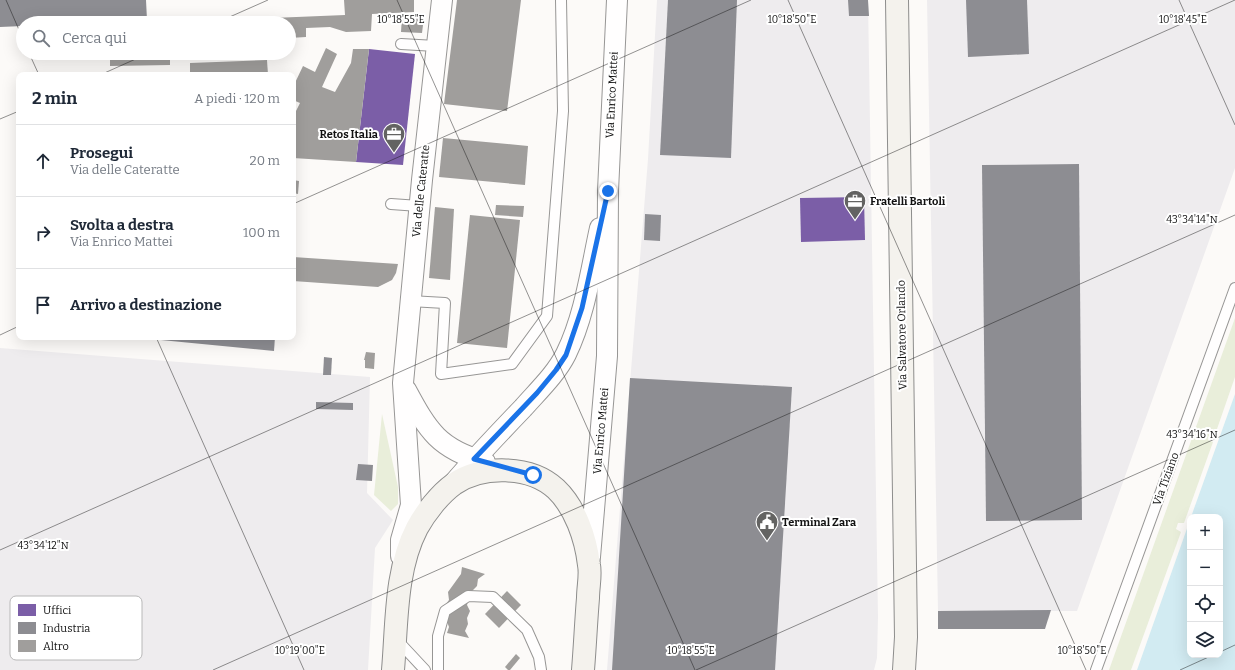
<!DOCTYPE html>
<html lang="it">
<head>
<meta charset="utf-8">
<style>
	body { margin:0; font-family:Bitter,serif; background:#f2f2f3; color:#1f2937 }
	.controls { position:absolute; right:12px; bottom:12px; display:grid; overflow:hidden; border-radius:8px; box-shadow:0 4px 16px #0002 }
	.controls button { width:36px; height:36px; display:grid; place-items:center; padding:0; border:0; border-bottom:1px solid #e0e1e3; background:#fff; color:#1f2937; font:20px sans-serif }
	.stop { position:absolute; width:12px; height:12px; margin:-9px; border:3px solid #1a73e8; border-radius:50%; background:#fff }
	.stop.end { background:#1a73e8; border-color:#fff; box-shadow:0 1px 4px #0008 }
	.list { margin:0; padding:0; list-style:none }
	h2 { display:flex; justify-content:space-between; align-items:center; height:52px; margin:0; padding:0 16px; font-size:17px }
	h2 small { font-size:13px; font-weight:400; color:#747a83 }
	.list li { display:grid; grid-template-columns:26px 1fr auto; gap:12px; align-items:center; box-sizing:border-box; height:72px; padding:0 16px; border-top:1px solid #e0e1e3 }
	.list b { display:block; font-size:15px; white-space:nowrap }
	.list p { margin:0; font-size:13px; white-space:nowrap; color:#747a83 }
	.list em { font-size:13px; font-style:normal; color:#747a83 }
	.icon { flex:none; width:22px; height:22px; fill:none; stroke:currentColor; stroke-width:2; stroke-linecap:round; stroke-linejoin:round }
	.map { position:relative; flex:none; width:1235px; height:670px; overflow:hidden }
	.search { position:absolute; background:#fff; box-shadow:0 4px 16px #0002; left:16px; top:16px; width:280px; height:44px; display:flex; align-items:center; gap:10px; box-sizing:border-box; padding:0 14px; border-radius:22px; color:#747a83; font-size:15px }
	.panel { position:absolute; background:#fff; box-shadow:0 4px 16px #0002; left:16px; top:72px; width:280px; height:268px; border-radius:8px }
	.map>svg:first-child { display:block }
</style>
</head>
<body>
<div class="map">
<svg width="1235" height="670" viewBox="0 0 1235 670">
	<rect width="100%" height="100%" fill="#fcfaf8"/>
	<!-- industrial -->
	<g fill="#eeecee">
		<path d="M657,0H868L878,617L877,658L874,670H607L648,159Z"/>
		<path d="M927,0H1235V168L1077,611H938Z"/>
		<path d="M0,348L370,377L367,493L393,520L375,548L368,670H0Z"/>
	</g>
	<!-- green -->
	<g fill="#e9eeda">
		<path d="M1235,318V377L1217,429L1210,433L1208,440L1213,442L1184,523H1178L1176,529L1181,532L1131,670H1109Z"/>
		<path d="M382,414L398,487V504L391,511L374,495Z"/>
	</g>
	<!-- water -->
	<path fill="#d2ebf2" d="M1235,394V670H1137L1190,520V655H1220V517H1191Z"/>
	<!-- offices -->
	<g fill="#7b5ea7">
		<path d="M369,49L415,54L403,165L356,162Z"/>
		<path d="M864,197L865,240L801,242L800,198Z"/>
	</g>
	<!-- industry -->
	<g fill="#8d8d92">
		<path d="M0,0H146L147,20L23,23V26L0,27Z"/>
		<path d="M668,0H737L731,158L660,155Z"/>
		<path d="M848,0H868L869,16H849Z"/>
		<path d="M966,0H1027L1029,54L968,57Z"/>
		<path d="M1079,164L1082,520L986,521L982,165Z"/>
		<path d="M645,214L661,215L660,241L644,240Z"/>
		<path d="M130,337H275L274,351Z"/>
		<path d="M324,357L332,358L331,375H323Z"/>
		<path d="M630,378L792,387L775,670H612Z"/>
		<path d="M316,402L353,403V410L316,409Z"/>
		<path d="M358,464L373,465L372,481L356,480Z"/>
		<path d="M1051,610L1045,629H938V611Z"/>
	</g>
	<!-- building -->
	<g fill="#a09e9c">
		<path d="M344,0H414V12L372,14L371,31L346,32L330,27L306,28V37L289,38V23H175L174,22L345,15Z"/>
		<path d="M457,0H521L507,111L444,104Z"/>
		<path d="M402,17H424L422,33L401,32Z"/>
		<path d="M326,48L337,54L322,87L335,92L351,63L353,49H369L356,162L293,158V117L300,103L293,100V87L303,66L315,72Z"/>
		<path d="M110,53H170V65L110,66Z"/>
		<path d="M267,60L268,75H190V63Z"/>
		<path d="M443,138L528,146L525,185L439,177Z"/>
		<path d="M293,180L299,181L298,194L293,193Z"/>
		<path d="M496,205L524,206L523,217L495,215Z"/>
		<path d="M435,207L454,209L450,280L429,278Z"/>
		<path d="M470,215L520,220L507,348L457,343Z"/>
		<path d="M293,257L398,264L396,273L392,280L378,287L293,281Z"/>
		<path d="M366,352L375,353L374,369L365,368V360H364Z"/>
		<path d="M462,567L485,574L478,579L477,586L471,592L467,605L470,611L467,618L468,624L465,631L469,638L447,633L449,627L446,619L449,613L446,604L449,600L448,592L461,574Z"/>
		<path d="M507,591L521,605L499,628L485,614Z"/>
		<path d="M516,654L520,658L510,670H508L505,667Z"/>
	</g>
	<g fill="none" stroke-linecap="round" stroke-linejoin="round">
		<!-- lane casing -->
		<g stroke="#979695" stroke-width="12">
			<g id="lane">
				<path d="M401,44L436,46"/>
				<path d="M391,204L419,206"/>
				<path d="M410,301L445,303L441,374L512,364L547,316L563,111L561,0"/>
				<path d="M397,640L425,670"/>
				<path d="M438,670V636L445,611L468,596L493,597L527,630L539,657L541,670"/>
				<path d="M1096,670L1235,288"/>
			</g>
		</g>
		<!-- street casing -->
		<g stroke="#979695" stroke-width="22">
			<g id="street">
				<path d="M406,390C428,431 439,449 485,462"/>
				<path d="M453,484C475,458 499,433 523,408C538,391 556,374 566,354C585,315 591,269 600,228"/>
				<path d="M401,556V540L411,505L403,383L422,180L442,0"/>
				<path d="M590,557L607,356L608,191L617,0"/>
			</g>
		</g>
		<!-- secondary casing -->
		<g stroke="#8d8d8c" stroke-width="24">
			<g id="secondary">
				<path d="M897,0L906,637L904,670"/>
				<path d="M393,670C397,624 395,570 417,528C425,513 440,494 454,484C482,465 530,465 556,489C575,507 586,538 589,565C591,575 588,587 588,598C586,622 585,646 583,670"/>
			</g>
		</g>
		<!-- lane -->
		<use href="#lane" stroke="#fffefe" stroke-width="10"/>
		<!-- street -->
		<use href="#street" stroke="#fffefe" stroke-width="20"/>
		<!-- secondary -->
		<use href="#secondary" stroke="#f4f2ed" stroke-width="22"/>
	</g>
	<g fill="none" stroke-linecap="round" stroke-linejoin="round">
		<!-- route -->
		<path stroke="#1a73e8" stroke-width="5" d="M533,475L474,459L537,393L556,370L566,355L582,308L608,191"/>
	</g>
	<!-- ticks -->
	<path fill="none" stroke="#111" stroke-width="1" stroke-opacity="0.45" d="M6,0L23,39M397,0L695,670M788,0L1086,670M1179,0L1235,125M216,23L268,0M29,53L39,75M100,75L149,53M0,119L19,111M293,204L751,0M0,335L19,326M156,337L304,670M0,550L1235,0M1220,652L1235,645M213,670L1235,215M696,670L1235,430M1180,670L1213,655"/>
	<!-- icons -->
	<defs>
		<g id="office-pin" transform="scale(1.15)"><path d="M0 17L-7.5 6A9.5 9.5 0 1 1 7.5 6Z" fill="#636362" stroke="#fff"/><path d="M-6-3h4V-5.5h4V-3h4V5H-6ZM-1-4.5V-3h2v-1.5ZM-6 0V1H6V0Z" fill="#fff"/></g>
		<g id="civic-pin" transform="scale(1.15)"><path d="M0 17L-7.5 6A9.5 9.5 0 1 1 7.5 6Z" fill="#636362" stroke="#fff"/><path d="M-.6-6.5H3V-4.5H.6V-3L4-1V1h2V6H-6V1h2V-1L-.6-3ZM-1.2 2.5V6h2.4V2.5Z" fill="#fff"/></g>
	</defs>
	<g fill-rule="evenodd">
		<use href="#office-pin" x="394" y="134"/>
		<use href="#office-pin" x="855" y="201"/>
		<use href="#civic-pin" x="767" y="522"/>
	</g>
	<g text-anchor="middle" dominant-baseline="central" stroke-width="4" stroke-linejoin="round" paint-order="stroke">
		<!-- street labels -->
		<g font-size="11" fill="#111" stroke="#fff">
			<text transform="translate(612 95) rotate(-87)">Via Enrico Mattei</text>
			<text transform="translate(421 191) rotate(-84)">Via delle Cateratte</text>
			<text transform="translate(902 335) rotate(-91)">Via Salvatore Orlando</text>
			<text transform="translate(601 431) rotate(-85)">Via Enrico Mattei</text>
			<text transform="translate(1166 479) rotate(-70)">Via Tiziano</text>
		</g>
		<!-- poi labels -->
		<g font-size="11" font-weight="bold" fill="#111" stroke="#fff" text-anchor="start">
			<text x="378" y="134" text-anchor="end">Retos Italia</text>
			<text x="870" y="201">Fratelli Bartoli</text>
			<text x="782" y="522">Terminal Zara</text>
		</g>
	</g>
	<!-- legend -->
	<rect x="10" y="596" width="132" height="64" rx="6" fill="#fff" stroke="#b8b8b8" stroke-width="1"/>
	<rect x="18" y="604" width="18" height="12" fill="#7b5ea7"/>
	<rect x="18" y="622" width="18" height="12" fill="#8d8d92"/>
	<rect x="18" y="640" width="18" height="12" fill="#a09e9c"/>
	<g font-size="11" fill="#111">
		<text x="43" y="614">Uffici</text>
		<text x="43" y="632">Industria</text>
		<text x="43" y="650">Altro</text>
	</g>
	<g font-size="10" text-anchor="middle" fill="#111" stroke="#fff" stroke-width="4" stroke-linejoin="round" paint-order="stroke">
		<text x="401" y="23">10°18'55"E</text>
		<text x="792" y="23">10°18'50"E</text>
		<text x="1183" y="23">10°18'45"E</text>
		<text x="1192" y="223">43°34'14"N</text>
		<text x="1192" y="438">43°34'16"N</text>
		<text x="43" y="549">43°34'12"N</text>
		<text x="300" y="654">10°19'00"E</text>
		<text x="691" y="654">10°18'55"E</text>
		<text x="1082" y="654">10°18'50"E</text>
	</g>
</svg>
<div class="controls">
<button>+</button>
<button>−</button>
<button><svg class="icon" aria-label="locate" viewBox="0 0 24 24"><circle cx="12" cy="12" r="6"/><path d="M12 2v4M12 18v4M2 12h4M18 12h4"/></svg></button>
<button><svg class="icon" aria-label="layers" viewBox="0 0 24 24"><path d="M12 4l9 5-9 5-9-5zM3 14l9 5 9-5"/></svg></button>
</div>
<div class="stop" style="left:533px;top:475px"></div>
<div class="stop end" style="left:608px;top:191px"></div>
<div class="search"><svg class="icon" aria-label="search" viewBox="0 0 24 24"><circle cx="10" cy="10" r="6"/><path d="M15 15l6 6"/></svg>Cerca qui</div>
<section class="panel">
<h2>2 min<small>A piedi · 120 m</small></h2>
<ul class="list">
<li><svg class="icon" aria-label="ahead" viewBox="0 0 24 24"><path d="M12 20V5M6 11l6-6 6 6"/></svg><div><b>Prosegui</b><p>Via delle Cateratte</p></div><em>20 m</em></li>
<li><svg class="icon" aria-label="right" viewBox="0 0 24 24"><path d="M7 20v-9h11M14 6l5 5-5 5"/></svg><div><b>Svolta a destra</b><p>Via Enrico Mattei</p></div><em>100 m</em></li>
<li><svg class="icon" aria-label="arrive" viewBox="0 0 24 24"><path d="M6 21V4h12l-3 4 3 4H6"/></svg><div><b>Arrivo a destinazione</b></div></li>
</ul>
</section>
</div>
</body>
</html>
